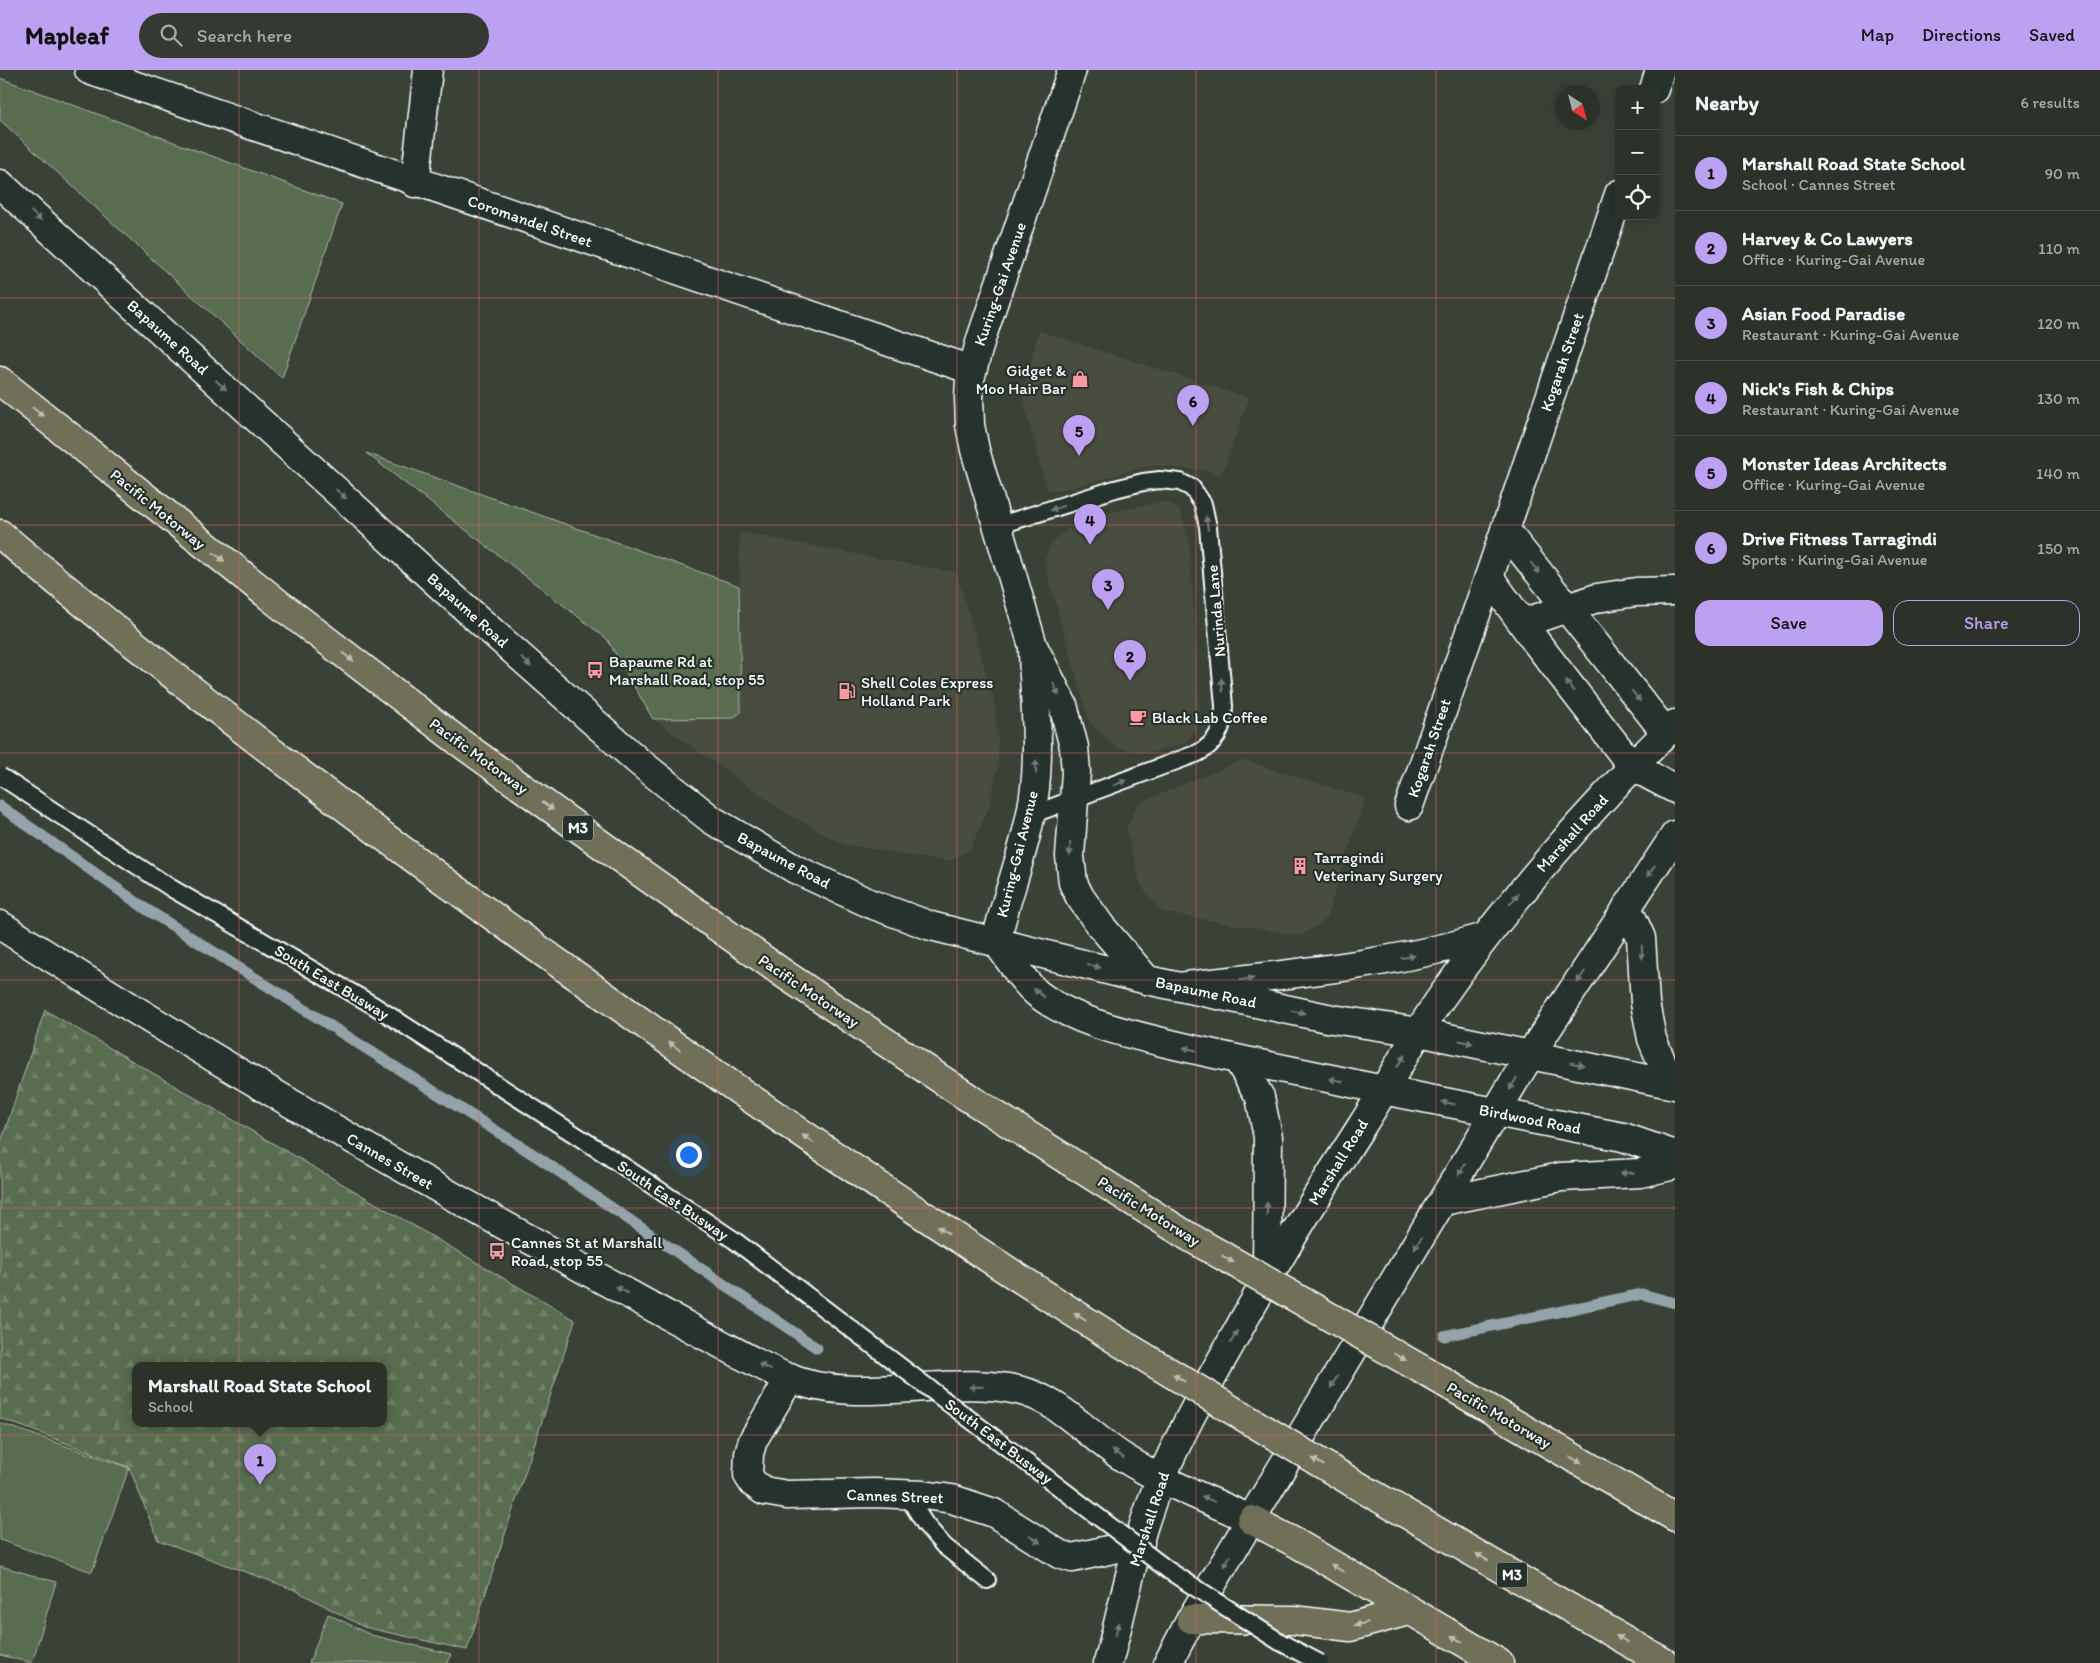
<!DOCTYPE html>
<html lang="en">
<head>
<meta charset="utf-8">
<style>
	body { margin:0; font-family:Itim,sans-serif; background:#343a32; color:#f1f3f6 }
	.controls { position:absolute; right:15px; top:15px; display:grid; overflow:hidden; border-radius:10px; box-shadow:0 2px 12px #0003 }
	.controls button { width:45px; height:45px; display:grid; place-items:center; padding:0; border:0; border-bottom:1px solid #484d47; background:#2c322a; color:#f1f3f6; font:25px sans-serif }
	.compass { position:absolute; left:1555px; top:15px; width:45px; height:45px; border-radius:50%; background:#2c322a; box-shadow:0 2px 12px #0003; rotate:144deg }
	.you { position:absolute; left:688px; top:1084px; width:18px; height:18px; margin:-12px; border:4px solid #fff; border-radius:50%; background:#1a73e8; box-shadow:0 0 0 8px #1a73e833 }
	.badge { display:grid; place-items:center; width:32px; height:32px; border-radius:50%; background:#bca0f2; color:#111; font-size:16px; font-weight:700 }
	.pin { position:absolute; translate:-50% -41px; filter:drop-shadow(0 1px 2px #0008) }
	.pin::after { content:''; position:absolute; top:26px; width:18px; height:15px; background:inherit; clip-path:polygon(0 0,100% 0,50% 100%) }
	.popup { position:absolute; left:132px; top:1292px; width:255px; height:65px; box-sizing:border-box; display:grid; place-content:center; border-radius:10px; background:#2c322a; filter:drop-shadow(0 1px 4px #0005); font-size:16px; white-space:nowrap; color:#a6aaa8 }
	.popup b { font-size:19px; color:#f1f3f6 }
	.popup::after { content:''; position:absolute; left:50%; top:100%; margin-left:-10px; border:10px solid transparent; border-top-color:#2c322a }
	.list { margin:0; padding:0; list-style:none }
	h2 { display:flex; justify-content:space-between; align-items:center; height:65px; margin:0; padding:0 20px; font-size:21px }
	h2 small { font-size:16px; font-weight:400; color:#a6aaa8 }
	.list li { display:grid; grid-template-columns:32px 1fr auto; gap:15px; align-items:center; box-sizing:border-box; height:75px; padding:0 20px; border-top:1px solid #484d47 }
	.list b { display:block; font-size:19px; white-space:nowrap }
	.list p { margin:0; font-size:16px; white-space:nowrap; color:#a6aaa8 }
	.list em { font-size:16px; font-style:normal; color:#a6aaa8 }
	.actions { display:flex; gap:10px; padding:15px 20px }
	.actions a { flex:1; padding:11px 0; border:1px solid #bca0f2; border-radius:15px; text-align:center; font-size:18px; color:#bca0f2 }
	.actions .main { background:#bca0f2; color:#111 }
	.icon { flex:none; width:28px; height:28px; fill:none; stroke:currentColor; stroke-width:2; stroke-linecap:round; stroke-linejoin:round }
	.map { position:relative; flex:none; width:1675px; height:1593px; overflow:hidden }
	header { display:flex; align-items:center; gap:30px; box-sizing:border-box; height:70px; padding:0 25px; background:#bca0f2; color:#111 }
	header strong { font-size:24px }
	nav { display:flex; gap:28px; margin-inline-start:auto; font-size:18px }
	.search { width:350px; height:45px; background:#343a32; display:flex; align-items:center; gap:12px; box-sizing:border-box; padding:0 18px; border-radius:28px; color:#a6aaa8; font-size:19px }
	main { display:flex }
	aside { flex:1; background:#2c322a }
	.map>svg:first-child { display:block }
</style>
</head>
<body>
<header>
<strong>Mapleaf</strong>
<div class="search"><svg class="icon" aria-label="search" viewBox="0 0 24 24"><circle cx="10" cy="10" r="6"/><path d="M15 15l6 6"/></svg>Search here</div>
<nav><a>Map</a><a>Directions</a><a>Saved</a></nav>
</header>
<main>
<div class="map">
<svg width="1675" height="1593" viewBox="0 0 1675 1593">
	<defs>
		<pattern id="forest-firs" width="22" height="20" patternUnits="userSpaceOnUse" patternTransform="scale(1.25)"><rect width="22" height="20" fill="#586c50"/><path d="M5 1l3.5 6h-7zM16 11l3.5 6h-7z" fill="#71826a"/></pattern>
	</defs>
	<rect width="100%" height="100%" fill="#3a4238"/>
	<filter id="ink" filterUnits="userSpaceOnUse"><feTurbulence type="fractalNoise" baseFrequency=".02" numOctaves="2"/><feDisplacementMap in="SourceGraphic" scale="10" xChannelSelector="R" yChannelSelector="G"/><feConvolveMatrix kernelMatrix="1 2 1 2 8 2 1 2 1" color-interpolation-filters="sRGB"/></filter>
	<g filter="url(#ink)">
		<!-- built -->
		<g fill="#484d40">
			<path d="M1039,261L1249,328L1221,405L1211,401L1152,395L1066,419L1047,420L1022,325Z"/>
			<path d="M1165,431L1180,440L1189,471L1200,651L1185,673L1150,683L1118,678L1090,654L1044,491L1052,472L1077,452L1117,441Z"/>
			<path d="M739,462L957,503L994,631L998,673V694L989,737L970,779L953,790H935L843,774L789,745L653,649L733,648L741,642Z"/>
			<path d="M1243,690L1365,728L1326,849L1301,866L1162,842L1141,816L1126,757L1139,733Z"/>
		</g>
		<!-- green -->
		<g fill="#586c50" stroke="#acb6a8">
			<path d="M0,8L342,134L282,308L0,50Z"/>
			<path d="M366,383L739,516L741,642L733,648L653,649L607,569Z"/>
			<path d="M0,1353L129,1398L92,1502L0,1470Z"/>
			<path d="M0,1496L56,1512L32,1593L0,1585Z"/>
			<path d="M328,1544L371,1565L451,1584L448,1593H309Z"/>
		</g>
		<!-- forest -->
		<path fill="url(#forest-firs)" stroke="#acb6a8" fill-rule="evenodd" d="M45,940L575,1250L467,1580L364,1557L295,1520L158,1470L129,1397L0,1348V1075ZM136,1296H384V1354H136Z"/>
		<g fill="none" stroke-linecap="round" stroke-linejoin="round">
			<!-- stream -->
			<g stroke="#94a3aa" stroke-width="11">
				<path d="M0,736L146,839L539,1088L817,1278"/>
				<path d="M1444,1266L1642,1224L1675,1233"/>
			</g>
			<!-- lane casing -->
			<g stroke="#fff" stroke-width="20">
				<g id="lane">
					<path d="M997,456L1115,419L1143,412L1160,410L1180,412L1192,418L1203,434L1208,457L1224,636C1224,657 1217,673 1198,683L1031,745"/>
					<path d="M907,1425L925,1454L944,1476L987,1510"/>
				</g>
			</g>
			<!-- street casing -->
			<g stroke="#fff" stroke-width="31">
				<g id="street">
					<path d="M89,0L972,300"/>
					<path d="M1072,0L981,269L970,309L969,328L970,355L975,380L1033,576L1063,635L1074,677L1076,702L1070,786L1073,813L1080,827L1100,855L1147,910"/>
					<path d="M1654,19L1660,0"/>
					<path d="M415,113L428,0"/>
					<path d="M1505,460L1666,663"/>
					<path d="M1489,507L1536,572L1632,696"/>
					<path d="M1523,553L1597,528L1636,522L1675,521"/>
					<path d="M1033,580C1034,625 1040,673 1035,718C1029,770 1008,820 996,871C1009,888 1021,910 1038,924C1075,953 1134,965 1179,976C1247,992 1315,1005 1383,1020"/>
					<path d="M1409,736L1489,507L1619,124"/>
					<path d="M1186,916C1286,904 1387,896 1485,867"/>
					<path d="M1238,990L1260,1027L1268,1067L1267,1206"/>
					<path d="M790,1308L753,1370L749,1384L748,1405L753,1413L764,1421L787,1425L874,1423L923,1425L952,1429L994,1443L1059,1484L1072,1488L1140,1473"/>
				</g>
			</g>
			<!-- secondary casing -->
			<g stroke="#fff" stroke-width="31">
				<g id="secondary">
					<path d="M0,114L445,520L638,691L712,750L795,799L871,834L931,856L1147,910L1332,949L1419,962L1675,1015"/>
					<path d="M1632,696L1675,719"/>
					<path d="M1627,837L1641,868L1645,933L1652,969L1671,1014"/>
					<path d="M0,855C179,970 362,1077 549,1180C600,1208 652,1237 704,1265C731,1279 758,1295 786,1307C858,1337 943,1304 1018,1320C1059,1329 1090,1367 1124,1388C1164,1413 1210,1430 1252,1450"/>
					<path d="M1383,1020L1623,1067L1675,1085"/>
					<path d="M1443,1131L1561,1107L1640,1103L1675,1095"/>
					<path d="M1108,1593C1125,1531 1136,1465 1162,1406C1181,1363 1203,1322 1226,1282C1268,1205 1313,1131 1361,1057C1389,1014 1413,967 1443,925C1512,827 1590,738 1675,654"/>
					<path d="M1168,1593L1191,1549L1530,985L1675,765"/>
				</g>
			</g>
			<!-- highway casing -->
			<g stroke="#fff" stroke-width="31">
				<g id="highway">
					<path d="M0,311L279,534L458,671L617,786L784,904L969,1028L1186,1165"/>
					<path d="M0,464C188,622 384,770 585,912C760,1037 938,1158 1121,1273"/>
					<path d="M1428,1303L1675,1447"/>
					<path d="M1360,1417L1665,1593"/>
					<path d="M1252,1450L1296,1473L1499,1593"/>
					<path d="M1191,1549L1294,1550L1350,1557L1408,1541"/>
				</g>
			</g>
			<!-- lane -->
			<use href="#lane" stroke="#26332d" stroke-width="16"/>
			<!-- street -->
			<use href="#street" stroke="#26332d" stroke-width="28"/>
			<!-- secondary -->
			<use href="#secondary" stroke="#26332d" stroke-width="28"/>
			<!-- highway -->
			<use href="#highway" stroke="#706f59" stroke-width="28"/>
			<!-- lane-bridge casing -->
			<g stroke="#fff" stroke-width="20" stroke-linecap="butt">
				<path id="lane-bridge" d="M0,706L171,818L373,935L599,1080L734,1170L1168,1500L1280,1572L1320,1593"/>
			</g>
			<!-- highway-bridge casing -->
			<g stroke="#fff" stroke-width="31" stroke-linecap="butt">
				<g id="highway-bridge">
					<path d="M1186,1165L1428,1303"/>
					<path d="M1121,1273L1360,1417"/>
				</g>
			</g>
			<!-- lane-bridge -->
			<use href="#lane-bridge" stroke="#26332d" stroke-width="16"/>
			<!-- highway-bridge -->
			<use href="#highway-bridge" stroke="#706f59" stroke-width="28"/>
		</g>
		<!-- one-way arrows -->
		<defs><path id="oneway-solid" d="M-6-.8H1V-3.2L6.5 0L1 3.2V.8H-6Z" transform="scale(1.25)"/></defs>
		<g fill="#727a76">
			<use href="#oneway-solid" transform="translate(36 146) rotate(42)"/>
			<use href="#oneway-solid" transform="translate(221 315) rotate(42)"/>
			<use href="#oneway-solid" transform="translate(341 424) rotate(42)"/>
			<use href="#oneway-solid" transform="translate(1057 438) rotate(162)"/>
			<use href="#oneway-solid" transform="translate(1207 453) rotate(-98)"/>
			<use href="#oneway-solid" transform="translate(1535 498) rotate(52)"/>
			<use href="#oneway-solid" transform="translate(526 592) rotate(42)"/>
			<use href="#oneway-solid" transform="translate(1222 615) rotate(-95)"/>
			<use href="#oneway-solid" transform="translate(1570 616) rotate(-127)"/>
			<use href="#oneway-solid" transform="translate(1056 619) rotate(66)"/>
			<use href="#oneway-solid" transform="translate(1636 626) rotate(51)"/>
			<use href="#oneway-solid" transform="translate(1036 697) rotate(-89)"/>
			<use href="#oneway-solid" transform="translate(1120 713) rotate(-21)"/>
			<use href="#oneway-solid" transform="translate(1070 779) rotate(92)"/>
			<use href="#oneway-solid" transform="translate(1651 801) rotate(124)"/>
			<use href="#oneway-solid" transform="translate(1514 829) rotate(-52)"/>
			<use href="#oneway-solid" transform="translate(1642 882) rotate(88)"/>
			<use href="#oneway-solid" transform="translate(1408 887) rotate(-10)"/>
			<use href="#oneway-solid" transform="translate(1094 896) rotate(14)"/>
			<use href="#oneway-solid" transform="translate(1581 907) rotate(123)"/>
			<use href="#oneway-solid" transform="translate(1247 909) rotate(-7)"/>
			<use href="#oneway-solid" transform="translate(1039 923) rotate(-141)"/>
			<use href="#oneway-solid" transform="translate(1298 942) rotate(12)"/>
			<use href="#oneway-solid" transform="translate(1466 972) rotate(12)"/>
			<use href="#oneway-solid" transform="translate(1190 979) rotate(-167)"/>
			<use href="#oneway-solid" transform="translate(1401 991) rotate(-58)"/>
			<use href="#oneway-solid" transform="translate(1577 994) rotate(11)"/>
			<use href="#oneway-solid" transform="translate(1336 1010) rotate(-168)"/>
			<use href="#oneway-solid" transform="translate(1513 1014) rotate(121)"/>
			<use href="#oneway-solid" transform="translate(1448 1033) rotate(-169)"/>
			<use href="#oneway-solid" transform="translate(1462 1099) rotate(120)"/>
			<use href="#oneway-solid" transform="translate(1627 1103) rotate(178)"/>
			<use href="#oneway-solid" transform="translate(1267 1139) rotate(-90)"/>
			<use href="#oneway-solid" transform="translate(1418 1173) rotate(121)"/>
			<use href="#oneway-solid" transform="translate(622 1220) rotate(-151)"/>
			<use href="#oneway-solid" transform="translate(1234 1267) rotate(-61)"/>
			<use href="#oneway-solid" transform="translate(765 1297) rotate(-154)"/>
			<use href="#oneway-solid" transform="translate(1334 1312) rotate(121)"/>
			<use href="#oneway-solid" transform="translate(976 1317) rotate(178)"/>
			<use href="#oneway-solid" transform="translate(1118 1384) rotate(-146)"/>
			<use href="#oneway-solid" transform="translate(1208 1429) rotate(-155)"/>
			<use href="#oneway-solid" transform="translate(1035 1469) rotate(35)"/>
			<use href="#oneway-solid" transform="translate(1227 1491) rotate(122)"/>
			<use href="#oneway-solid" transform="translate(1117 1559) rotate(-76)"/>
		</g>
		<g fill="#bfbeb4">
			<use href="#oneway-solid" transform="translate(38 342) rotate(39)"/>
			<use href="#oneway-solid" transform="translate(219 487) rotate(38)"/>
			<use href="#oneway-solid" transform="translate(348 587) rotate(37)"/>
			<use href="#oneway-solid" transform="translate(548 736) rotate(36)"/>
			<use href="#oneway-solid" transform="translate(674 976) rotate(-145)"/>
			<use href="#oneway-solid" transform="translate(808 1069) rotate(-145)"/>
			<use href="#oneway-solid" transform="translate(943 1160) rotate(-146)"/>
			<use href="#oneway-solid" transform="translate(1228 1189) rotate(30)"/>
			<use href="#oneway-solid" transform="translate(1080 1247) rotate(-148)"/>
			<use href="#oneway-solid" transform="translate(1400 1287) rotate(30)"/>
			<use href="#oneway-solid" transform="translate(1179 1308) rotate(-149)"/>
			<use href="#oneway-solid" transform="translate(1576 1390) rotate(30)"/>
			<use href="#oneway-solid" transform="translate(1318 1392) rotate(-149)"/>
			<use href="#oneway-solid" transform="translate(1482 1487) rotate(-150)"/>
			<use href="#oneway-solid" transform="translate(1337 1498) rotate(-149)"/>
			<use href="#oneway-solid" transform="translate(1361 1554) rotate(165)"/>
			<use href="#oneway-solid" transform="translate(1457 1569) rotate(-150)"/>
			<use href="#oneway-solid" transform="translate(1622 1569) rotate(-150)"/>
		</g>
	</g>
	<!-- grid -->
	<path fill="none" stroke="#e26868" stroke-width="1" stroke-opacity="0.55" d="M239,0V1593M479,0V1593M718,0V1593M957,0V1593M1196,0V1593M1436,0V1593M0,228H1675M0,455H1675M0,683H1675M0,910H1675M0,1138H1675M0,1365H1675"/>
	<!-- icons -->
	<defs>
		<g id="shop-bare" transform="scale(1.35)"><path d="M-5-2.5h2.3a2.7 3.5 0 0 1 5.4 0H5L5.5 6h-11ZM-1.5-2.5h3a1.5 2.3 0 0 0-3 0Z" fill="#ff9aa2" stroke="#26332d" stroke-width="2.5" paint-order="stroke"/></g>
		<g id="bus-bare" transform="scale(1.35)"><path d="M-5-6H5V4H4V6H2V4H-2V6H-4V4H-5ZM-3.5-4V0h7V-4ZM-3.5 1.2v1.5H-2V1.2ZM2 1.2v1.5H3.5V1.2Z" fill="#ff9aa2" stroke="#26332d" stroke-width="2.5" paint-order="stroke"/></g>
		<g id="fuel-bare" transform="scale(1.35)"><path d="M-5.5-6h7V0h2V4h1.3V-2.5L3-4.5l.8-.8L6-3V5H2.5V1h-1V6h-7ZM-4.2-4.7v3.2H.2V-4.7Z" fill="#ff9aa2" stroke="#26332d" stroke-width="2.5" paint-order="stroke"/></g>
		<g id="cafe-bare" transform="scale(1.35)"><path d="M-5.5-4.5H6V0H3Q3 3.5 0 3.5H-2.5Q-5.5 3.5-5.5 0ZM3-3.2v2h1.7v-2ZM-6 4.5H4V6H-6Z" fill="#ff9aa2" stroke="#26332d" stroke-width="2.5" paint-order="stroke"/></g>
		<g id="building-bare" transform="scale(1.35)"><path d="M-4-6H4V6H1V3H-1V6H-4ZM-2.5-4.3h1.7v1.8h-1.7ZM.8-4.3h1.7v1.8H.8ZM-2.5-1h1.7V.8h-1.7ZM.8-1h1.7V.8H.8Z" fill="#ff9aa2" stroke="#26332d" stroke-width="2.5" paint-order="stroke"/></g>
	</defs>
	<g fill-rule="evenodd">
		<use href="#shop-bare" x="1080" y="309"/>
		<use href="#bus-bare" x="595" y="600"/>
		<use href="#fuel-bare" x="847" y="621"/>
		<use href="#cafe-bare" x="1138" y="647"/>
		<use href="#building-bare" x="1300" y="796"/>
		<use href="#bus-bare" x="497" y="1181"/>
	</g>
	<g text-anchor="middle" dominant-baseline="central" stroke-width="4.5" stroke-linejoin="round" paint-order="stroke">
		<!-- shield labels -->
		<g fill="#26332d" stroke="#bec2c0" stroke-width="1">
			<rect x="563" y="745.5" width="30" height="25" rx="4"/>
			<rect x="1497" y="1492.5" width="30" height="25" rx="4"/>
		</g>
		<g font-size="15" font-weight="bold" fill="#fff">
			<text x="578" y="758">M3</text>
			<text x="1512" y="1505">M3</text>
		</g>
		<!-- street labels -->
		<g font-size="16" fill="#fff" stroke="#26332d">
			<text transform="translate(530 151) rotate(19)">Coromandel Street</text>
			<text transform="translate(1000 214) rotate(-71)">Kuring-Gai Avenue</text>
			<text transform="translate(168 267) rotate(42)">Bapaume Road</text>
			<text transform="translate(1562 292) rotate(-71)">Kogarah Street</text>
			<text transform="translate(158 439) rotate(39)">Pacific Motorway</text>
			<text transform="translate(468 540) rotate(42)">Bapaume Road</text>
			<text transform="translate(1216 541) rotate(-95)">Nurinda Lane</text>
			<text transform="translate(1429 678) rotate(-71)">Kogarah Street</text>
			<text transform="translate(479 686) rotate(36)">Pacific Motorway</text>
			<text transform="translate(1572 763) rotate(-48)">Marshall Road</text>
			<text transform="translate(1017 784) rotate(-76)">Kuring-Gai Avenue</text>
			<text transform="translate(784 790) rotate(28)">Bapaume Road</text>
			<text transform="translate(332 912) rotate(31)">South East Busway</text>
			<text transform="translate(809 921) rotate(34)">Pacific Motorway</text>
			<text transform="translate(1206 922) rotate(12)">Bapaume Road</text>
			<text transform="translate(1530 1049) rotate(11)">Birdwood Road</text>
			<text transform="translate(390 1091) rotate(30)">Cannes Street</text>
			<text transform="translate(1338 1092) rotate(-58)">Marshall Road</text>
			<text transform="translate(673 1130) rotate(34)">South East Busway</text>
			<text transform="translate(1149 1141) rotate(32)">Pacific Motorway</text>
			<text transform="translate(1499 1345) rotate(30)">Pacific Motorway</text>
			<text transform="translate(999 1371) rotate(37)">South East Busway</text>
			<text transform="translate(895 1426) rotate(2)">Cannes Street</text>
			<text transform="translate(1149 1449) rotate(-72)">Marshall Road</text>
		</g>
		<!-- poi labels -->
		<g font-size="16" fill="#fff" stroke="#26332d" text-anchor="start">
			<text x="1066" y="300" text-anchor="end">Gidget &amp;<tspan x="1066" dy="18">Moo Hair Bar</tspan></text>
			<text x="609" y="591">Bapaume Rd at<tspan x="609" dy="18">Marshall Road, stop 55</tspan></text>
			<text x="861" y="612">Shell Coles Express<tspan x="861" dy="18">Holland Park</tspan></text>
			<text x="1152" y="647">Black Lab Coffee</text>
			<text x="1314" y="787">Tarragindi<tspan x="1314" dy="18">Veterinary Surgery</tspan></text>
			<text x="511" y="1172">Cannes St at Marshall<tspan x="511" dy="18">Road, stop 55</tspan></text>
		</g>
	</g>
</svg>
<div class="controls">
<button>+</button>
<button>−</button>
<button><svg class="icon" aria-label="locate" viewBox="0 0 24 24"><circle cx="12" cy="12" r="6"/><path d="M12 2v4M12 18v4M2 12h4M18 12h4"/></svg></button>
</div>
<svg class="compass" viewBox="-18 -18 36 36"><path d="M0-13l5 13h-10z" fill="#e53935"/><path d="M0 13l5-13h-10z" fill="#a6aaa8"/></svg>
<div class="you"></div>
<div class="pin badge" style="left:260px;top:1415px">1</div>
<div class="popup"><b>Marshall Road State School</b>School</div>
<div class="pin badge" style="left:1130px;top:611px">2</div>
<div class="pin badge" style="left:1108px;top:540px">3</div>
<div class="pin badge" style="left:1090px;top:475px">4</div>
<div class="pin badge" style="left:1079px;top:386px">5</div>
<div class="pin badge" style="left:1193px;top:356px">6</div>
</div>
<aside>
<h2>Nearby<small>6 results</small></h2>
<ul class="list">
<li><span class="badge">1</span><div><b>Marshall Road State School</b><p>School · Cannes Street</p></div><em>90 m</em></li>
<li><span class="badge">2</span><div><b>Harvey &amp; Co Lawyers</b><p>Office · Kuring-Gai Avenue</p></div><em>110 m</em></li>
<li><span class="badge">3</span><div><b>Asian Food Paradise</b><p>Restaurant · Kuring-Gai Avenue</p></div><em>120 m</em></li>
<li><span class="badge">4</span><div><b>Nick's Fish &amp; Chips</b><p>Restaurant · Kuring-Gai Avenue</p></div><em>130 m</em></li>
<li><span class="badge">5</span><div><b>Monster Ideas Architects</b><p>Office · Kuring-Gai Avenue</p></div><em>140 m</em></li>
<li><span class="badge">6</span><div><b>Drive Fitness Tarragindi</b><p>Sports · Kuring-Gai Avenue</p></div><em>150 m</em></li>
</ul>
<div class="actions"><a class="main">Save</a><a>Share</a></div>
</aside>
</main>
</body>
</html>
